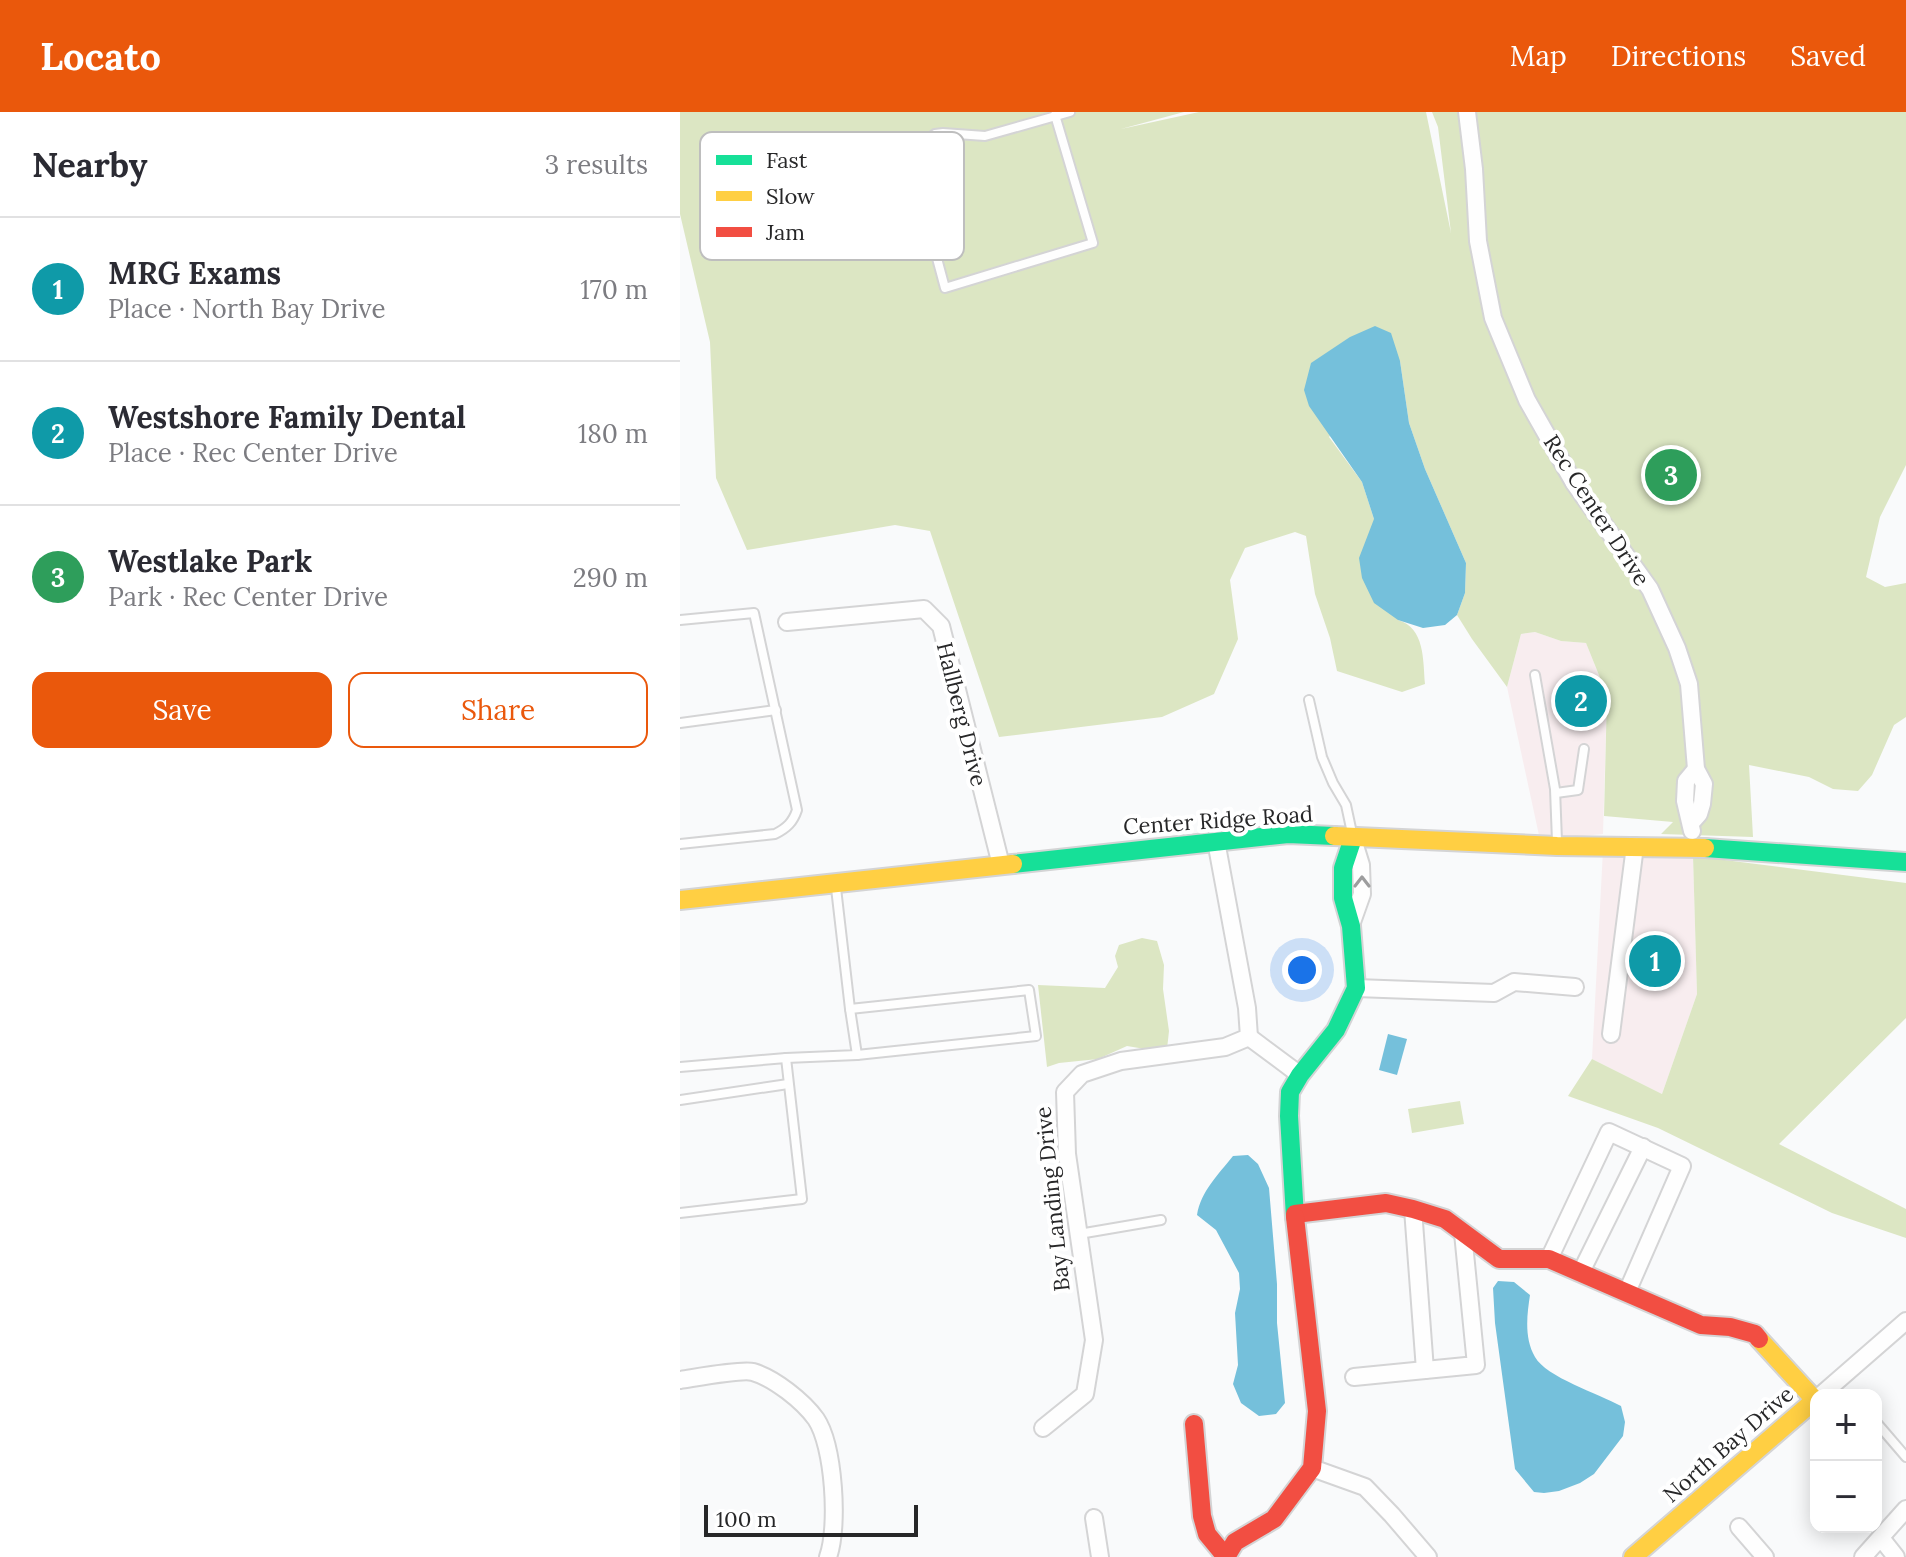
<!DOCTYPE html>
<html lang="en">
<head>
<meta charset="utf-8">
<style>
	body { margin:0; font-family:Lora,serif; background:#f2f2f3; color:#2b2b33 }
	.controls { position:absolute; right:24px; bottom:24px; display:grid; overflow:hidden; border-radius:16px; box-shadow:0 4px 20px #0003 }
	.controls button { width:72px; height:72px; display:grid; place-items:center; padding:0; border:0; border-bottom:2px solid #e1e1e2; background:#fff; color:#2b2b33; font:40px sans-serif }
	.scale { position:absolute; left:24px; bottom:20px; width:214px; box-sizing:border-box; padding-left:8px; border:4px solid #272728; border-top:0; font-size:22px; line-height:28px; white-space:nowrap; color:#272728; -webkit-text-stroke:6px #fff; paint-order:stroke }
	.you { position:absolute; left:622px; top:858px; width:28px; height:28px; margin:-20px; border:6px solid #fff; border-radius:50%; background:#1a73e8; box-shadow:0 0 0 12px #1a73e833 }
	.badge { display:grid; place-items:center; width:52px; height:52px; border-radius:50%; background:#ea580c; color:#fff; font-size:26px; font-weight:700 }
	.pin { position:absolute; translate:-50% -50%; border:4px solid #fff; box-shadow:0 2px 8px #0006 }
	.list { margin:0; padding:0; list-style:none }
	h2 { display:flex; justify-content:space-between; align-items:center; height:104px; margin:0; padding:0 32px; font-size:34px }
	h2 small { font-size:26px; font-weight:400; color:#7c7c81 }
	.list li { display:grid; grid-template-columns:52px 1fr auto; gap:24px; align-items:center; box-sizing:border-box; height:144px; padding:0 32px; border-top:2px solid #e1e1e2 }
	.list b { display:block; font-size:30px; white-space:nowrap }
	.list p { margin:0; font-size:26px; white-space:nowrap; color:#7c7c81 }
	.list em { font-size:26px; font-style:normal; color:#7c7c81 }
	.actions { display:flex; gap:16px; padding:24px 32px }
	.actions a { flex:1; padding:18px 0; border:2px solid #ea580c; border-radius:16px; text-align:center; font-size:28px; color:#ea580c }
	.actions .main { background:#ea580c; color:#fff }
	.map { position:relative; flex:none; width:1226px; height:1445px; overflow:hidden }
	header { display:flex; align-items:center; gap:48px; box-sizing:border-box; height:112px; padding:0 40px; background:#ea580c; color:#fff }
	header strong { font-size:38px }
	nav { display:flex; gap:44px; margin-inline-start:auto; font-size:28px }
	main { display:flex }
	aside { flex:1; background:#fff }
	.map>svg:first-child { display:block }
</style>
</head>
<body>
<header>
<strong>Locato</strong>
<nav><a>Map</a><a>Directions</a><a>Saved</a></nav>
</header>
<main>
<aside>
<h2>Nearby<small>3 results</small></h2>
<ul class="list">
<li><span class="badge" style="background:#0f9aa8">1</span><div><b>MRG Exams</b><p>Place · North Bay Drive</p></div><em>170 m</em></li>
<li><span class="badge" style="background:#0f9aa8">2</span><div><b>Westshore Family Dental</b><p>Place · Rec Center Drive</p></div><em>180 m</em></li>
<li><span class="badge" style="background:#2e9e5b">3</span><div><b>Westlake Park</b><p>Park · Rec Center Drive</p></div><em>290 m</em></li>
</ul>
<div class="actions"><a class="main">Save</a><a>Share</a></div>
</aside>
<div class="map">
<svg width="1226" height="1445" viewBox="0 0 1226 1445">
	<rect width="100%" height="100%" fill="#f9fafb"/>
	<!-- commercial -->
	<g fill="#f8edef">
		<path d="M855,520L881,529L906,531L927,583L923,722L860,728L827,575L841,522Z"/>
		<path d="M923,738L1013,744L1017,882L982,982L912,947Z"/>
	</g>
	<!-- green -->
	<g fill="#dce6c3">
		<path d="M0,0H504L441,17L519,0H746L771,121L758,15L752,0H1226V353L1200,405L1186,465L1205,475L1226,471V605L1214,613L1192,663L1178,679L1153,677L1129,665L1069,653L1073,725L981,722L993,710L924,704L927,583L906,531L881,529L855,520L841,522L827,575L792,527L777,503L785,481L786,451L745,357L729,311L720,249L649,325L682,370L694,407L718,508C745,516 743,548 745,572L722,580L657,559L650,526L635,482L626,424L615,420L565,436L550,468L558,527L534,582L482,605L319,625L250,419L215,413L67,438L36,366L30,230L0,102Z"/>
		<path d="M1013,744L1226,771V906L1099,1032L1226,1097V1126L1152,1101L978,1016L888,984L912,947L982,982L1017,882Z"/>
		<path d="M462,826L477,829L484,853L483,877L489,919L487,937L471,938L447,934L418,947L379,951L367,955L358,873L425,876L438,855L435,844L439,833Z"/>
		<path d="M780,989L784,1012L732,1021L728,997Z"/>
	</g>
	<!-- water -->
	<g fill="#75c0db">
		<path d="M695,214L711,221L720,249L729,311L745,357L786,451L785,481L777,503L765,513L743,516L718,508L694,491L682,466L679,446L694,407L682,370L629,294L624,278L631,251L670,225Z"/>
		<path d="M708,922L727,927L717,963L699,958Z"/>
		<path d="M568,1043L578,1052L589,1076L597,1172V1211L605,1291L596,1302L579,1304L561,1291L553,1272L558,1253L555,1201L560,1177L559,1161L536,1118L517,1103C521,1079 538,1063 553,1044Z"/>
		<path d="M818,1169L834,1170L850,1183C847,1203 844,1226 855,1245C866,1265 919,1282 941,1294L945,1310L943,1324L914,1362L900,1371L879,1379L864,1381L854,1380L835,1357L815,1211L813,1176Z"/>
	</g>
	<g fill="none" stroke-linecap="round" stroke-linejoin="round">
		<!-- lane casing -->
		<g stroke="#d4d4d5" stroke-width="12">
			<g id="lane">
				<path d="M245,29L255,22L263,21L305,24L390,0"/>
				<path d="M235,50L234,61L265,176L413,131L375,3"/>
				<path d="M0,508L74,501L117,698C113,710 107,716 95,722L0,732"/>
				<path d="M855,563L875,677L877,729"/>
				<path d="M629,588L642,645L653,671L666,693L672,721"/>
				<path d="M0,611L96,598"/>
				<path d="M876,681L898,678L904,637"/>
				<path d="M170,897L349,878L356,924L177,943"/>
				<path d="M0,955L106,946L177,943L170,897L156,776"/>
				<path d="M0,988L108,972"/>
				<path d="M0,1101L122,1087L106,946"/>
				<path d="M399,1122L481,1108"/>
				<path d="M1196,1310L1226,1345"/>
			</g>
		</g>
		<!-- street casing -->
		<g stroke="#d4d4d5" stroke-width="20">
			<g id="street">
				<path d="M787,0L794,57L798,129L813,206L847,288L894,371L970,477L997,536L1009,572L1016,657L1024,672L1022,692L1019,702L1011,711"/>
				<path d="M107,510L244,497L261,514L321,753"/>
				<path d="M1012,719L1005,689L1006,669L1016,657"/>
				<path d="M671,813L682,782L681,753L673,727"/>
				<path d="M676,876L814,881L834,870L895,875"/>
				<path d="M931,922L955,734"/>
				<path d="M569,925L620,963"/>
				<path d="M733,1097L745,1258"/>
				<path d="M869,1147L929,1020L1002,1054L947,1180"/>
				<path d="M901,1160L963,1035"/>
				<path d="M674,1265L796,1253L783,1121"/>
				<path d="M0,1268C14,1266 62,1257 73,1260C94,1266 123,1289 136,1307C154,1334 159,1415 148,1445"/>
				<path d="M1141,1283L1226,1209"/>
				<path d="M363,1316L405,1282L414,1228L387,1042L385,980L402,962L441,949L545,935L569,925L567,896L536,729"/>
				<path d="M632,1356L685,1375L712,1403L748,1445"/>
				<path d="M414,1406L420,1445"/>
				<path d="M1059,1415L1085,1445"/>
				<path d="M1201,1426L1216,1445"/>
				<path d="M1183,1445L1226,1397"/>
			</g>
		</g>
		<!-- fast casing -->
		<g stroke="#d4d4d5" stroke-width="22">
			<g id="fast">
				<path d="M1025,736L1226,750"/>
				<path d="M333,752L608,722L654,724"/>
				<path d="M615,1105L609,1004L610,980L620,963L656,918L676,876L671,814L663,786V756L673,726"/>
			</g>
		</g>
		<!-- slow casing -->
		<g stroke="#d4d4d5" stroke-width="22">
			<g id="slow">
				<path d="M654,724L877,734L1025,736"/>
				<path d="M0,788L333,752"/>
				<path d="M953,1445L1135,1288L1079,1227"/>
			</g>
		</g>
		<!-- jam casing -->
		<g stroke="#d4d4d5" stroke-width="22">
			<g id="jam">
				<path d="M615,1102L706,1091L733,1097L765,1107L819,1147H869L1021,1213L1050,1215L1075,1222L1079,1227"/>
				<path d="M514,1312L522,1404L527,1422L546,1445L555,1430L594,1407L632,1356L637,1299L615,1105"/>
			</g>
		</g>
		<!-- lane -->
		<use href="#lane" stroke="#fefefe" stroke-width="8"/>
		<!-- street -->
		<use href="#street" stroke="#fefefe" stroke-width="16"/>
		<!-- fast -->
		<use href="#fast" stroke="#16e098" stroke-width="18"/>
		<!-- slow -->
		<use href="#slow" stroke="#ffcf43" stroke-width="18"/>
		<!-- jam -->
		<use href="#jam" stroke="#f24e42" stroke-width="18"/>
	</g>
	<!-- one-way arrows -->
	<defs><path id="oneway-chevron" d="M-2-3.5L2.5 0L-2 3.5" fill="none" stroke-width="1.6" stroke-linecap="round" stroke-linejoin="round" transform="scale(2)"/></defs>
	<use stroke="#9d9d9e" href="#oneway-chevron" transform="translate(682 770) rotate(-90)"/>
	<g text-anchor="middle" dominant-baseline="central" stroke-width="8" stroke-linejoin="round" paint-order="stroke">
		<!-- street labels -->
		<g font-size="22" fill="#272728" stroke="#fff">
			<text transform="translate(917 398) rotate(57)">Rec Center Drive</text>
			<text transform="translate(282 602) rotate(76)">Hallberg Drive</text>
			<text transform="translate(538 708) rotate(-4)">Center Ridge Road</text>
			<text transform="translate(372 1087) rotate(-96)">Bay Landing Drive</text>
			<text transform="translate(1048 1332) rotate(-41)">North Bay Drive</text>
		</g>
	</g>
	<!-- legend -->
	<rect x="20" y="20" width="264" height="128" rx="12" fill="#fff" stroke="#bebebe" stroke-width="2"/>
	<rect x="36" y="43" width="36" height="10" fill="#16e098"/>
	<rect x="36" y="79" width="36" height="10" fill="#ffcf43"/>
	<rect x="36" y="115" width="36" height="10" fill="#f24e42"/>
	<g font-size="22" fill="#272728">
		<text x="86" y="56">Fast</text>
		<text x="86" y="92">Slow</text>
		<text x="86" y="128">Jam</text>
	</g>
</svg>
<div class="controls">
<button>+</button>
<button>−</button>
</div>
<div class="scale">100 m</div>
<div class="you"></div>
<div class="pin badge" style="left:975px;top:849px;background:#0f9aa8">1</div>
<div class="pin badge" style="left:901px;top:589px;background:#0f9aa8">2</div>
<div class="pin badge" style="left:991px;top:363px;background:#2e9e5b">3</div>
</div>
</main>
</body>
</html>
